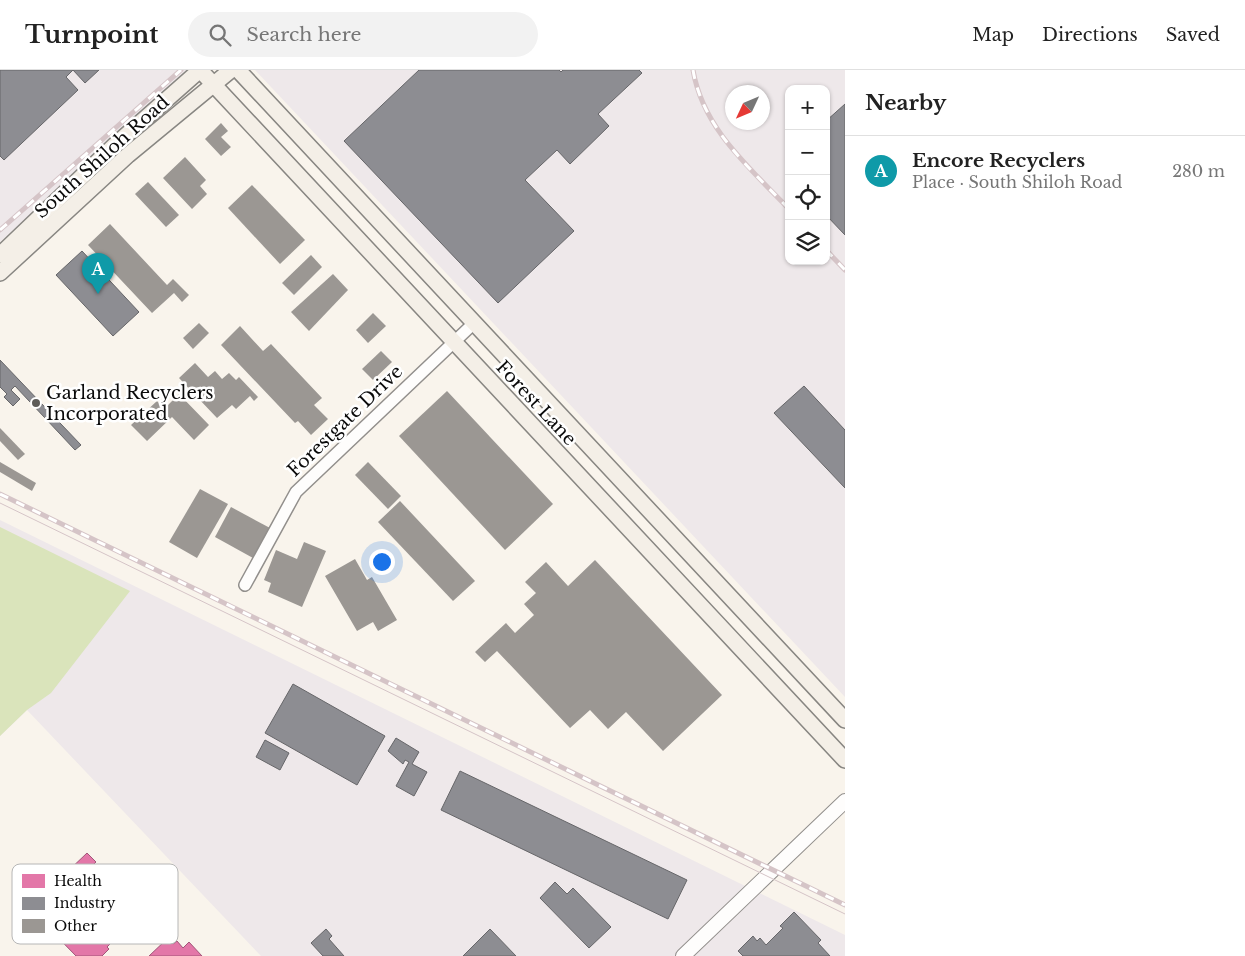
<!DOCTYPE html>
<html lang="en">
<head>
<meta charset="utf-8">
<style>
	body { margin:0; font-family:"Libre Baskerville",serif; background:#f2f2f2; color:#222 }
	.controls { position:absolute; right:15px; top:15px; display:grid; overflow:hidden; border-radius:10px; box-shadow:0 1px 4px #0004 }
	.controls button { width:45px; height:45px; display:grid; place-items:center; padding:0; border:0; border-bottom:1px solid #e0e0e0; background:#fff; color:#222; font:25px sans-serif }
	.compass { position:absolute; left:725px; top:15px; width:45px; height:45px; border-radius:50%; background:#fff; box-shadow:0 1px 4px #0004; rotate:226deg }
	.you { position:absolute; left:381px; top:491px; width:18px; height:18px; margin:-12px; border:4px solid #fff; border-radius:50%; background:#1a73e8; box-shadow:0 0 0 8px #1a73e833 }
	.badge { display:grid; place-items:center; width:32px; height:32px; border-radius:50%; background:#5e5c59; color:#fff; font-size:16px; font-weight:700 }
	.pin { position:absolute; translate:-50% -41px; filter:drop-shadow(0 1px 2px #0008) }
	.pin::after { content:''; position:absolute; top:26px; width:18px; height:15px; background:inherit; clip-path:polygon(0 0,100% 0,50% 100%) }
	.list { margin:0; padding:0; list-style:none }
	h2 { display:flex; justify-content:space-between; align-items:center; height:65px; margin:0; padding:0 20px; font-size:21px }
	h2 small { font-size:16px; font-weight:400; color:#767676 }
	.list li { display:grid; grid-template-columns:32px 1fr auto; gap:15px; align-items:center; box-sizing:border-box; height:70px; padding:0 20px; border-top:1px solid #e0e0e0 }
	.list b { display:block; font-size:19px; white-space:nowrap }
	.list p { margin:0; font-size:16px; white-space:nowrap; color:#767676 }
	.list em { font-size:16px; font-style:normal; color:#767676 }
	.icon { flex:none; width:28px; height:28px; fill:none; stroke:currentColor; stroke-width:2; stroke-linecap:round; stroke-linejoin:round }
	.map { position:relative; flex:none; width:845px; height:886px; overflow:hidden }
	header { display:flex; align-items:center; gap:30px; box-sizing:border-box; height:70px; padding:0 25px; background:#fff; border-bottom:1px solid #e0e0e0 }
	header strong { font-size:24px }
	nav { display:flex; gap:28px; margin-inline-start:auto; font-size:18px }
	.search { width:350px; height:45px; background:#f2f2f2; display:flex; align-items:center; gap:12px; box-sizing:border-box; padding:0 18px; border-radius:28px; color:#767676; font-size:19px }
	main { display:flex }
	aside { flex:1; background:#fff }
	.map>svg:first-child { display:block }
</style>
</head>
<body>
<header>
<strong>Turnpoint</strong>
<div class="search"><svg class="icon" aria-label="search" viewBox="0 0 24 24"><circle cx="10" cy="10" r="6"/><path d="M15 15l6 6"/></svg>Search here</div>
<nav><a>Map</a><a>Directions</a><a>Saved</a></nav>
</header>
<main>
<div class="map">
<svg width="845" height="886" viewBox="0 0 845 886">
	<rect width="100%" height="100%" fill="#f9f4ec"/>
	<!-- industrial -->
	<g fill="#eee8ea" fill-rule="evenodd">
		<path d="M0,0H189L0,172Z"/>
		<path d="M255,0H845V627ZM789,19H826V191H789ZM732,22H762V52H732Z"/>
		<path d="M0,450L845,865V886H261L27,640L0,666Z"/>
	</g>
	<!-- forest -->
	<path fill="#dae4bb" d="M0,457L130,521L51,623L27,640L0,666Z"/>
	<!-- health -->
	<g fill="#e377a8" stroke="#a25679">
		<path d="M87,783L96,792L75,812L71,808L66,813L73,820L58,835L66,844L81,829L117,867L107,877L109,879L102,886H76L40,849L50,840L46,836L43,839L37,833L62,809L64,811L69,807L66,803Z"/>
		<path d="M168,868L173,874L177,871L183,878L189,872L202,886H149Z"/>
	</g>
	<!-- industry -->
	<g fill="#8d8d92" stroke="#666669">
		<path d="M0,0H99L85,13L73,0L66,7L78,20L4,90L0,86Z"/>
		<path d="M419,0H559L561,2L563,0H639L642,3L598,44L609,56L570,94L557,80L525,110L574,161L498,233L344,71Z"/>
		<path d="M845,34V165L826,145V51Z"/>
		<path d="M82,181L139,242L113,266L56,205Z"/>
		<path d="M0,290L81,375L75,380L15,316L11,320L20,329L13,336L4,327L7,324L0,317Z"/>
		<path d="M804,316L845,360V418L774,343Z"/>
		<path d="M293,614L385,666L357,715L265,663Z"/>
		<path d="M396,668L419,682L412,694L427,702L414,726L396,716L409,692L405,690L403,694L388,681Z"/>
		<path d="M265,670L289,683L280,700L256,687Z"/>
		<path d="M460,701L687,810L668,849L441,740Z"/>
		<path d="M555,812L567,824L573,818L611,857L589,878L540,828Z"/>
		<path d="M794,842L821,870L818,873L830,886H743L738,881L753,866L757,871L760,868L766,875L783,858L780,856Z"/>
		<path d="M326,859L332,866L329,869L344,886H323L311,873Z"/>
		<path d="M490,859L516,886H463Z"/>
	</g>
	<!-- building -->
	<g fill="#9b9793">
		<path d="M221,53L228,61L221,67L231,77L221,86L205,69Z"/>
		<path d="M185,87L206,110L200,116L207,124L192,139L163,108Z"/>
		<path d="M148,112L179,145L166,157L135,124Z"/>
		<path d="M252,115L305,170L280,194L228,138Z"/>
		<path d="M110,154L167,215L173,209L189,225L182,232L174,223L152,243L88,175Z"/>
		<path d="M311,185L322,197L294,225L282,213Z"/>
		<path d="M333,204L348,220L309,261L291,242Z"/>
		<path d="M373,243L386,256L368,273L356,260Z"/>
		<path d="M199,253L209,263L193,279L183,268Z"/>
		<path d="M240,256L263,281L271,274L322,328L314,335L328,349L311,365L298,351L295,353L221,275Z"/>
		<path d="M381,281L392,292L373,310L362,299Z"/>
		<path d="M195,293L208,307L215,301L222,309L229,303L236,310L239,307L258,327L254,331L250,326L236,339L232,335L217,348L179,308Z"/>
		<path d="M447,321L553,434L505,480L399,366Z"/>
		<path d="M179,324L209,355L194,370L172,347L147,371L131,355L157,331L164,339Z"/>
		<path d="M0,358L25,384L18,390L0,371Z"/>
		<path d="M0,392L36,413L32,421L0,402Z"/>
		<path d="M368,392L401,426L388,439L355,405Z"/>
		<path d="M200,419L228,434L197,488L169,472Z"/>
		<path d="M400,431L475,511L453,531L378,452Z"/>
		<path d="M231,437L270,458L253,488L215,467Z"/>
		<path d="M304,472L326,481L302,537L268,522L271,513L264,510L276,480L297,489Z"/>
		<path d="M355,489L367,510L372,507L397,550L378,561L373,552L357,561L325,506Z"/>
		<path d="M595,490L722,625L663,681L626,642L608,659L590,640L570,658L497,581L485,592L475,582L506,553L515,563L534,545L524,534L536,523L525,512L546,492L568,516Z"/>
	</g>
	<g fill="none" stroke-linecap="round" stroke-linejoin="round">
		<!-- minor casing -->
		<g stroke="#928f8c" stroke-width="14">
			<path id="minor" d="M245,515L296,422L473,254"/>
		</g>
		<!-- tertiary casing -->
		<g stroke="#928f8c" stroke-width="16">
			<path id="tertiary" d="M683,886L845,731"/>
		</g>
		<!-- secondary casing -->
		<g stroke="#888682" stroke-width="18">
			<g id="secondary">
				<path d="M200,0L845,690"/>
				<path d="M238,0L845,650"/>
				<path d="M0,185L115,75L200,0"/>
				<path d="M0,203L128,85L231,0"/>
			</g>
		</g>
		<!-- minor -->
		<use href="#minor" stroke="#fefdfc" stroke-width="11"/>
		<!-- tertiary -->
		<use href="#tertiary" stroke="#fefdfc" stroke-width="14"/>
		<!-- secondary -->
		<use href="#secondary" stroke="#f4efe7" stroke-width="15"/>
		<!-- tram -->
		<path stroke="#d5c4c7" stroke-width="1" d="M0,433L845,844"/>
		<!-- rail casing -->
		<g stroke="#d5c4c7" stroke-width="5">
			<g id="rail">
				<path d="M693,0C703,59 750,98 789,139"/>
				<path d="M0,160L181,0"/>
				<path d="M826,180L845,200"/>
				<path d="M0,424L845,835"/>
			</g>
		</g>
		<!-- rail -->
		<use href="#rail" stroke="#fff" stroke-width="3" stroke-dasharray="9" stroke-linecap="butt"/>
	</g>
	<!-- markers -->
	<circle fill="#5e5c59" stroke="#fff" stroke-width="2" cx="36" cy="333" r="5"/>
	<g text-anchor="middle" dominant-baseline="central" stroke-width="5" stroke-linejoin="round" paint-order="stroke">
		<!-- street labels -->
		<g font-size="18" fill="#0a0a0a" stroke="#fff">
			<text transform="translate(102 87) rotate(-42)">South Shiloh Road</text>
			<text transform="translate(536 333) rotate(47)">Forest Lane</text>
			<text transform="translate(345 351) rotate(-44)">Forestgate Drive</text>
		</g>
		<!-- poi labels -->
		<g font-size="18" fill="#0a0a0a" stroke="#fff" text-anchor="start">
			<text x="46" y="323">Garland Recyclers<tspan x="46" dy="21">Incorporated</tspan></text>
		</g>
	</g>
	<!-- legend -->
	<rect x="12" y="794" width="166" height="80" rx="8" fill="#fff" stroke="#b6b6b6" stroke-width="1"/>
	<rect x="22" y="804" width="23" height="14" fill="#e377a8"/>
	<rect x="22" y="827" width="23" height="13" fill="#8d8d92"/>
	<rect x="22" y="849" width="23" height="14" fill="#9b9793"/>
	<g font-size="14" fill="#0a0a0a">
		<text x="54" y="816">Health</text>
		<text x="54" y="838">Industry</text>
		<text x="54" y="861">Other</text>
	</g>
</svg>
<div class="controls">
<button>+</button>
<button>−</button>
<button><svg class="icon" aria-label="locate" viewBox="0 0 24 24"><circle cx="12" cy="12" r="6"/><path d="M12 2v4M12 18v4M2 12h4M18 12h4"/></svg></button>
<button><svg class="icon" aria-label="layers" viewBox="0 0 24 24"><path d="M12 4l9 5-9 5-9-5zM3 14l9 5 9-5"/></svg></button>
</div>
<svg class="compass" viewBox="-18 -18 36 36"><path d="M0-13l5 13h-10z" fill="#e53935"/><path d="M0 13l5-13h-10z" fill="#767676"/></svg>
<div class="you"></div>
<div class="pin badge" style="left:98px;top:224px;background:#0f9aa8">A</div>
</div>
<aside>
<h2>Nearby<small></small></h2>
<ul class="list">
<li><span class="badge" style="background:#0f9aa8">A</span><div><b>Encore Recyclers</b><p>Place · South Shiloh Road</p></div><em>280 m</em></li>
</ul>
</aside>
</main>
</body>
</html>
